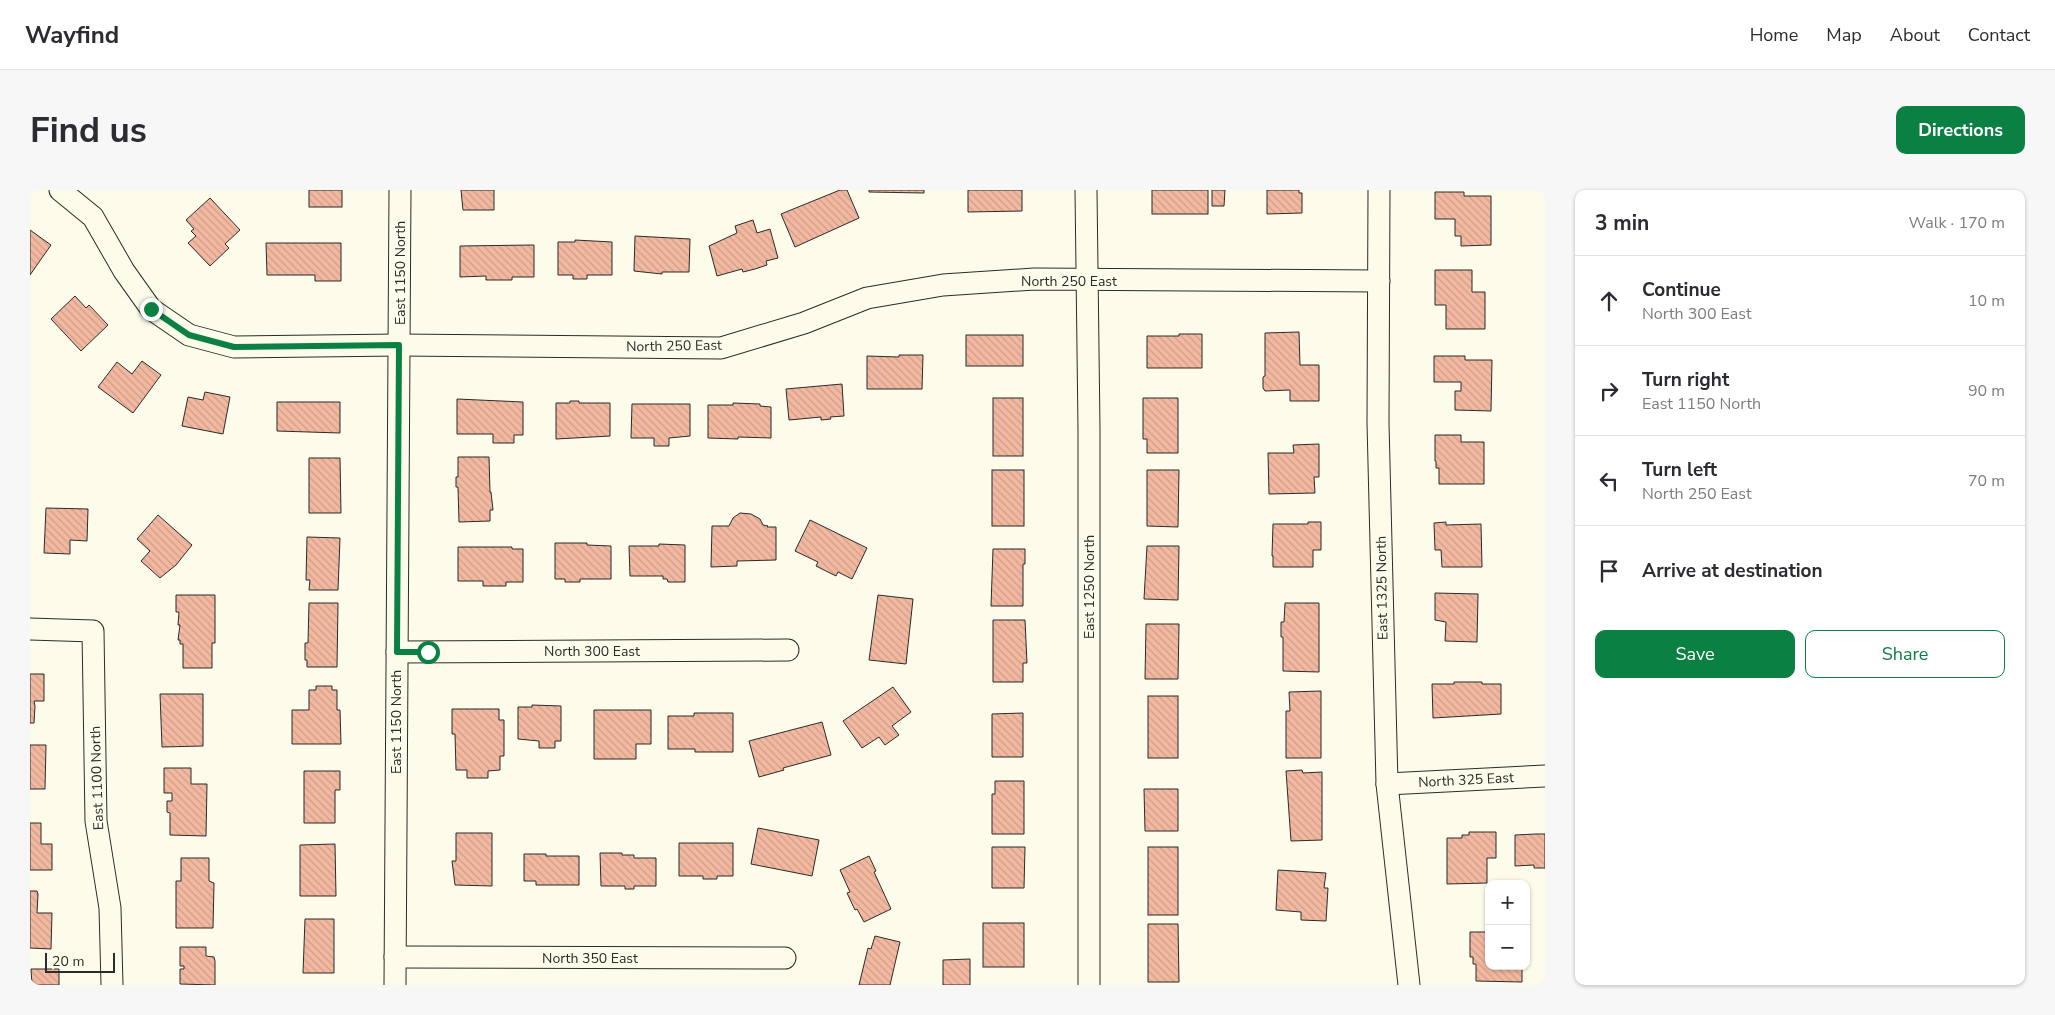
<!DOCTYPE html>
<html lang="en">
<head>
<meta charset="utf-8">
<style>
	body { margin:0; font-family:"Nunito Sans",sans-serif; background:#f7f7f7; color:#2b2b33 }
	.controls { position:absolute; right:15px; bottom:15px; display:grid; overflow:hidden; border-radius:10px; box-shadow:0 1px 4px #0004 }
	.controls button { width:45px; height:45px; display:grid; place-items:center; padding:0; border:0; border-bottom:1px solid #e1e1e2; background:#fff; color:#2b2b33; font:25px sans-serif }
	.scale { position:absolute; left:15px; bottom:12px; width:70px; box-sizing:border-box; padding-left:5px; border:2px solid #2b2b2b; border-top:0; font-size:14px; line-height:18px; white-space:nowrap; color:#2b2b2b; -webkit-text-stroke:4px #fdfbea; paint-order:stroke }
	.stop { position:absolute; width:15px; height:15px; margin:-11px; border:4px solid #0b8043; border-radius:50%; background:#fff }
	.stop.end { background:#0b8043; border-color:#fff; box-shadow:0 1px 5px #0008 }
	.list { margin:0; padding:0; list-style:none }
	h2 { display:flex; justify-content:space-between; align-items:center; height:65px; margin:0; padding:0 20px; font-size:21px }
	h2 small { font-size:16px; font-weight:400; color:#7c7c81 }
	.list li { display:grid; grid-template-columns:32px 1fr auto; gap:15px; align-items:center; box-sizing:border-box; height:90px; padding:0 20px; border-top:1px solid #e1e1e2 }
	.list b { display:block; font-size:19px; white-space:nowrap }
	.list p { margin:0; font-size:16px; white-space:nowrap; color:#7c7c81 }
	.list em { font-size:16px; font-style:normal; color:#7c7c81 }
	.actions { display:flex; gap:10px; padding:15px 20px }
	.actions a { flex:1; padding:11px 0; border:1px solid #0b8043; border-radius:10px; text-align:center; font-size:18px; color:#0b8043 }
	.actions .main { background:#0b8043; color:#fff }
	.icon { flex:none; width:28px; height:28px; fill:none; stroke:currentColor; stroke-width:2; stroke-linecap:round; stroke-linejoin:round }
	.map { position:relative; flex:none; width:1515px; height:795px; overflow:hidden; border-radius:10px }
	header { display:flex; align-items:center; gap:30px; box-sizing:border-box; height:70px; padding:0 25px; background:#fff; border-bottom:1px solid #e1e1e2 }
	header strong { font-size:24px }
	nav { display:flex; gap:28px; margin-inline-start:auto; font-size:18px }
	.intro { display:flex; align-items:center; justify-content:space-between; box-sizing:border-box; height:120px; padding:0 30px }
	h1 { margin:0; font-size:35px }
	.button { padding:12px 22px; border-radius:10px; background:#0b8043; color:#fff; font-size:18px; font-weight:700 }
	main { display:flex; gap:30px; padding:0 30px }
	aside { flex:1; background:#fff; border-radius:10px; box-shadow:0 1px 4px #0004 }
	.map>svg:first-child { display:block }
</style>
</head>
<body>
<header>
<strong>Wayfind</strong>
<nav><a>Home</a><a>Map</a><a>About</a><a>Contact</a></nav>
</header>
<div class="intro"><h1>Find us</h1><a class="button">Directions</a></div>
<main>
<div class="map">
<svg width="1515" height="795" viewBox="0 0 1515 795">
	<defs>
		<pattern id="building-back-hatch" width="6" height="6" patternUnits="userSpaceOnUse" patternTransform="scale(1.25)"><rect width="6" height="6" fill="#f2b8a0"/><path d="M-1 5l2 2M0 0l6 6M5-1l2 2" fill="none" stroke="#d09e8a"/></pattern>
	</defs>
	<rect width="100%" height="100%" fill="#fdfbea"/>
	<!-- building -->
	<g fill="url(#building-back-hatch)" stroke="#2b2b2b">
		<rect x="279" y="0" width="33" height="17"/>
		<path d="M431,0H464V20H433Z"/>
		<path d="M810,0H817L829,28L765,57L751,24Z"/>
		<path d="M839,0H894V3L839,2Z"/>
		<path d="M938,0H992V21L938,22Z"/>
		<rect x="1122" y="0" width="56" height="24"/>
		<path d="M1182,0H1195L1194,16H1182Z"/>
		<path d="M1237,0H1269V3H1272V23L1237,24Z"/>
		<path d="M1405,2H1434V6H1461V55L1431,56V46H1425V29H1405Z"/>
		<path d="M180,8L210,40L195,54L199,58L180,76L158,53L166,46L161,41L164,39L156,30Z"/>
		<path d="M723,30L727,43L740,39L748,68L736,71L737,75L725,79L713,82L712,79L687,86L679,56L707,43L705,36Z"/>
		<path d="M0,40L21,55L0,85Z"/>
		<path d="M605,46L660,49L659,82H632V84L604,81Z"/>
		<path d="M545,50L582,52V85H557V89H543V85H528V52H545Z"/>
		<path d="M236,53H311V91H285V85H237Z"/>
		<path d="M504,55V87H482V90H456V86L430,87V56Z"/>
		<path d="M1405,80H1442V102H1455V139H1416V115H1405Z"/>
		<path d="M45,106L56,118L59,115L78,135L51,161L21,129Z"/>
		<path d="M1269,142L1270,175H1289V211H1260V200L1235,201L1233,198V187L1235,186V143Z"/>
		<path d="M1149,144H1172V178H1117V146H1149Z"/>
		<rect x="936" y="145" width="57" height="31"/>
		<path d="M869,165H893L892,199H837V166L869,167Z"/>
		<path d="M1404,166H1435V170H1462L1461,221L1425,220V201H1431V192H1404Z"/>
		<path d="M112,171L131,185L103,223L68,197L87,172L102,184Z"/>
		<path d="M812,194L814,226L800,227L801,229L791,230V227L759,230L756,199Z"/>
		<path d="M175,202L200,207L193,244L152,236L158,207L173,210Z"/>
		<rect x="963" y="208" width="30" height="58"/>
		<path d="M1113,208H1148V263H1117V249H1113Z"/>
		<path d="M427,209L493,212V245H484V253H463V244H427Z"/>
		<path d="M540,211H549V213H580V246L526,249V213H540Z"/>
		<path d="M247,212H310V243L247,241Z"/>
		<path d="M703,213L730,214V216L741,217V248L708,247V249L678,248V215H703Z"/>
		<path d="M602,214H660V246L639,248V256H624V248H601Z"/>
		<path d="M1405,245H1431V252H1454V294H1409V278H1406V271H1405Z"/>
		<path d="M1289,254V287H1284L1285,303L1239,304L1238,263H1264L1263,255Z"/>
		<path d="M428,267H459L460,302H461L463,320H460V331L429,332L428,297H426V287H428Z"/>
		<path d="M279,268H310L311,323H279Z"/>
		<rect x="962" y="280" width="32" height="56"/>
		<path d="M1117,280H1149L1148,337L1117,336Z"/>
		<path d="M16,318L58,319L57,351L40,350V364L14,363Z"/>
		<path d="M710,323L721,324L730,329L733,335L738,336L737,337H746V370L707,371V376L681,377L682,336H699L703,328Z"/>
		<path d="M128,325L162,355L146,375L130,388L111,371L120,361L107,349Z"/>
		<path d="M780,330L837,358L822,389L808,382L806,386L786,376L788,372L765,361Z"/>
		<path d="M1278,332H1291V360H1283V377H1243V366H1242L1243,334H1278Z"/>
		<path d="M1416,332V335L1451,334L1452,377H1412L1411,360H1405L1404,333Z"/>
		<path d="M277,347L310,348L308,400H279L280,390H276Z"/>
		<path d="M525,353H557V355L581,356V389H550V392H535V389H525Z"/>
		<path d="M629,354L655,355V392H638L637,389H633V386H600L599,356H629Z"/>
		<path d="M1117,356H1149L1148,410L1114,409Z"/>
		<path d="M428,357H482V359H493V392H476V396H453V391H428Z"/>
		<path d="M963,359H995V374H993V416H961Z"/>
		<path d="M1405,403L1448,404L1447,452L1415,451L1416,432L1405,430Z"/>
		<path d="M146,405H185V453H182V478H153V454H150V450H148L150,435H148L149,422H146Z"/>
		<path d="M848,405L883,409L876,474L839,470Z"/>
		<path d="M279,413H308L307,477H277V470H275V453H278Z"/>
		<path d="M1255,413H1289V482L1253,481V447H1251V432H1254Z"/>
		<path d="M963,430H995L997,473H993V492H963Z"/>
		<path d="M1116,434H1149L1148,489H1115Z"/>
		<path d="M0,484H14V511H4L5,516L4,533H0Z"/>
		<path d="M1424,492H1452V494H1471V524L1403,528L1402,494H1424Z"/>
		<path d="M286,496H302V500H307V520H310L311,554H262V520H279V500H286Z"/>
		<path d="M863,497L881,522L862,536L869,545L855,555L849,547L832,558L813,531Z"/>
		<path d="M1291,501V568H1256V521H1260L1259,502Z"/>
		<path d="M130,504H173V556L132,557Z"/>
		<rect x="1118" y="506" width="30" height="62"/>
		<path d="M502,515L531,516V551H525V558H509V551L488,549V517H502Z"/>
		<path d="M422,519H469V530H474V566H470V580L458,581V588H437V580H426L425,544H422Z"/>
		<path d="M564,520H621V554H606V569H564Z"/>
		<path d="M664,523H703V562H665V559H638V526H664Z"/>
		<path d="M993,523V567H962V524Z"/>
		<path d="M792,532L801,565L753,578L754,580L729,587L719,551Z"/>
		<path d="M0,555H16L15,599H0Z"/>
		<path d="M134,578H161V594H177L176,646L140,645V623L137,622V611H142V603H134Z"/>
		<path d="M1272,580L1273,583L1292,582V650L1261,651L1256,581Z"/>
		<path d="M274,581H310V600H305V633H274Z"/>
		<path d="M965,591H994V644H962V604H965Z"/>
		<path d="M1114,599H1148V641H1115Z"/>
		<path d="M0,633H11V654H22V680H0Z"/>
		<path d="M728,638L789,650L782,686L721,674Z"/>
		<path d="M1439,642H1466V668H1457V693L1417,694V648H1432V645H1439Z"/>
		<path d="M426,643H462V696L425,695L422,671H426Z"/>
		<path d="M1506,644H1515V678H1504V675L1485,676V645Z"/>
		<path d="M649,653H703V686H687V689H673V686H649Z"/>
		<path d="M305,654L306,706H270V655Z"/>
		<path d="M962,657H995L994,698H962Z"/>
		<rect x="1118" y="657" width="30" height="68"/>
		<path d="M570,663H592V665H604V668H626V696H604V699H595V696H571Z"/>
		<path d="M494,664H516V666H549V695H506V691H494Z"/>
		<path d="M839,666L846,681L844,682L861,719L834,732L827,719L825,720L817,703L820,702L810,680Z"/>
		<path d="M151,668H179V691L184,693L183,738H146V691H151Z"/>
		<path d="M1248,680L1296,683L1294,698H1298L1296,731L1271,730V722L1246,720Z"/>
		<path d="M0,701H7L8,704L7,723H22L21,759L0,758Z"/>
		<path d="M275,729H304V783H273Z"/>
		<rect x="953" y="733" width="41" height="44"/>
		<path d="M1118,734H1148L1149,792H1118Z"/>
		<path d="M1440,742H1459V776H1492V792L1446,791V774H1443V767H1440Z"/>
		<path d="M845,746L870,752L860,795H829L838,758L841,759Z"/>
		<path d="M150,757H176V766L184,767L185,771V795L150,794V779H154V776H150Z"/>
		<path d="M940,769V795H913V770Z"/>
		<path d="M1,779H29V795H2Z"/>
	</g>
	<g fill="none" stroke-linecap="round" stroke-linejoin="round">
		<!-- street casing -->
		<g stroke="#2b2b2b" stroke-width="23">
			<g id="street">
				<path d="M30,0L63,27L94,81L121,119L159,145L204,157L369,155L691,158L774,133L837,108L913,95L1004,89L1349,91"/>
				<path d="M1056,0L1059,239V795"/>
				<path d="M1349,0L1348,233L1357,594L1379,795"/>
				<path d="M0,439L63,441L66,631L80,718L82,795"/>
				<path d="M367,462L758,460"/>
				<path d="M1357,594L1515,586"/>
				<path d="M365,767L755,768"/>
				<path d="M365,795L370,0"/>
			</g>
		</g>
		<!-- street -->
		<use href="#street" stroke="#fdfbea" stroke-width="21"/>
	</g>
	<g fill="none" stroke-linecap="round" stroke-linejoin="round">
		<!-- route -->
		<path stroke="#0b8043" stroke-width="6" d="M121,119L159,145L204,157L369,155L367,462H398"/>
	</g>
	<g text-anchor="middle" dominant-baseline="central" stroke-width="4" stroke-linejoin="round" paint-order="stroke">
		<!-- street labels -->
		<g font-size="14" fill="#2b2b2b" stroke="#fdfbea">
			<text transform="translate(370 83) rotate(-90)">East 1150 North</text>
			<text x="1039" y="91">North 250 East</text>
			<text transform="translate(644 156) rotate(-1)">North 250 East</text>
			<text transform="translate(1059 397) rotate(-90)">East 1250 North</text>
			<text transform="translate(1352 398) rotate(-91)">East 1325 North</text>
			<text x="562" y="461">North 300 East</text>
			<text transform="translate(366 532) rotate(-90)">East 1150 North</text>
			<text transform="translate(67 588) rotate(-92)">East 1100 North</text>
			<text transform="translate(1436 590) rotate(-3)">North 325 East</text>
			<text x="560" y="768">North 350 East</text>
		</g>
	</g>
</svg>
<div class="controls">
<button>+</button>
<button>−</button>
</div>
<div class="scale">20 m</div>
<div class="stop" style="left:398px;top:462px"></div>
<div class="stop end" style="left:121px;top:119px"></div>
</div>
<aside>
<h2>3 min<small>Walk · 170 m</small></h2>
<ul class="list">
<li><svg class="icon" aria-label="ahead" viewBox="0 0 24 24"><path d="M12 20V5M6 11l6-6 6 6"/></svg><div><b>Continue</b><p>North 300 East</p></div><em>10 m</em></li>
<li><svg class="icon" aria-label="right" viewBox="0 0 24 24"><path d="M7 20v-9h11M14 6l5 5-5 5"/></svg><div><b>Turn right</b><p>East 1150 North</p></div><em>90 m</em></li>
<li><svg class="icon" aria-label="left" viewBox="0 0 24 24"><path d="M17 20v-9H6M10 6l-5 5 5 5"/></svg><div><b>Turn left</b><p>North 250 East</p></div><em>70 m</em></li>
<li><svg class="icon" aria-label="arrive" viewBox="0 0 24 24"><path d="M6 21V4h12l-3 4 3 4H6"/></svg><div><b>Arrive at destination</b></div></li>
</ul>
<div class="actions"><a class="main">Save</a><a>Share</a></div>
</aside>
</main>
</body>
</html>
